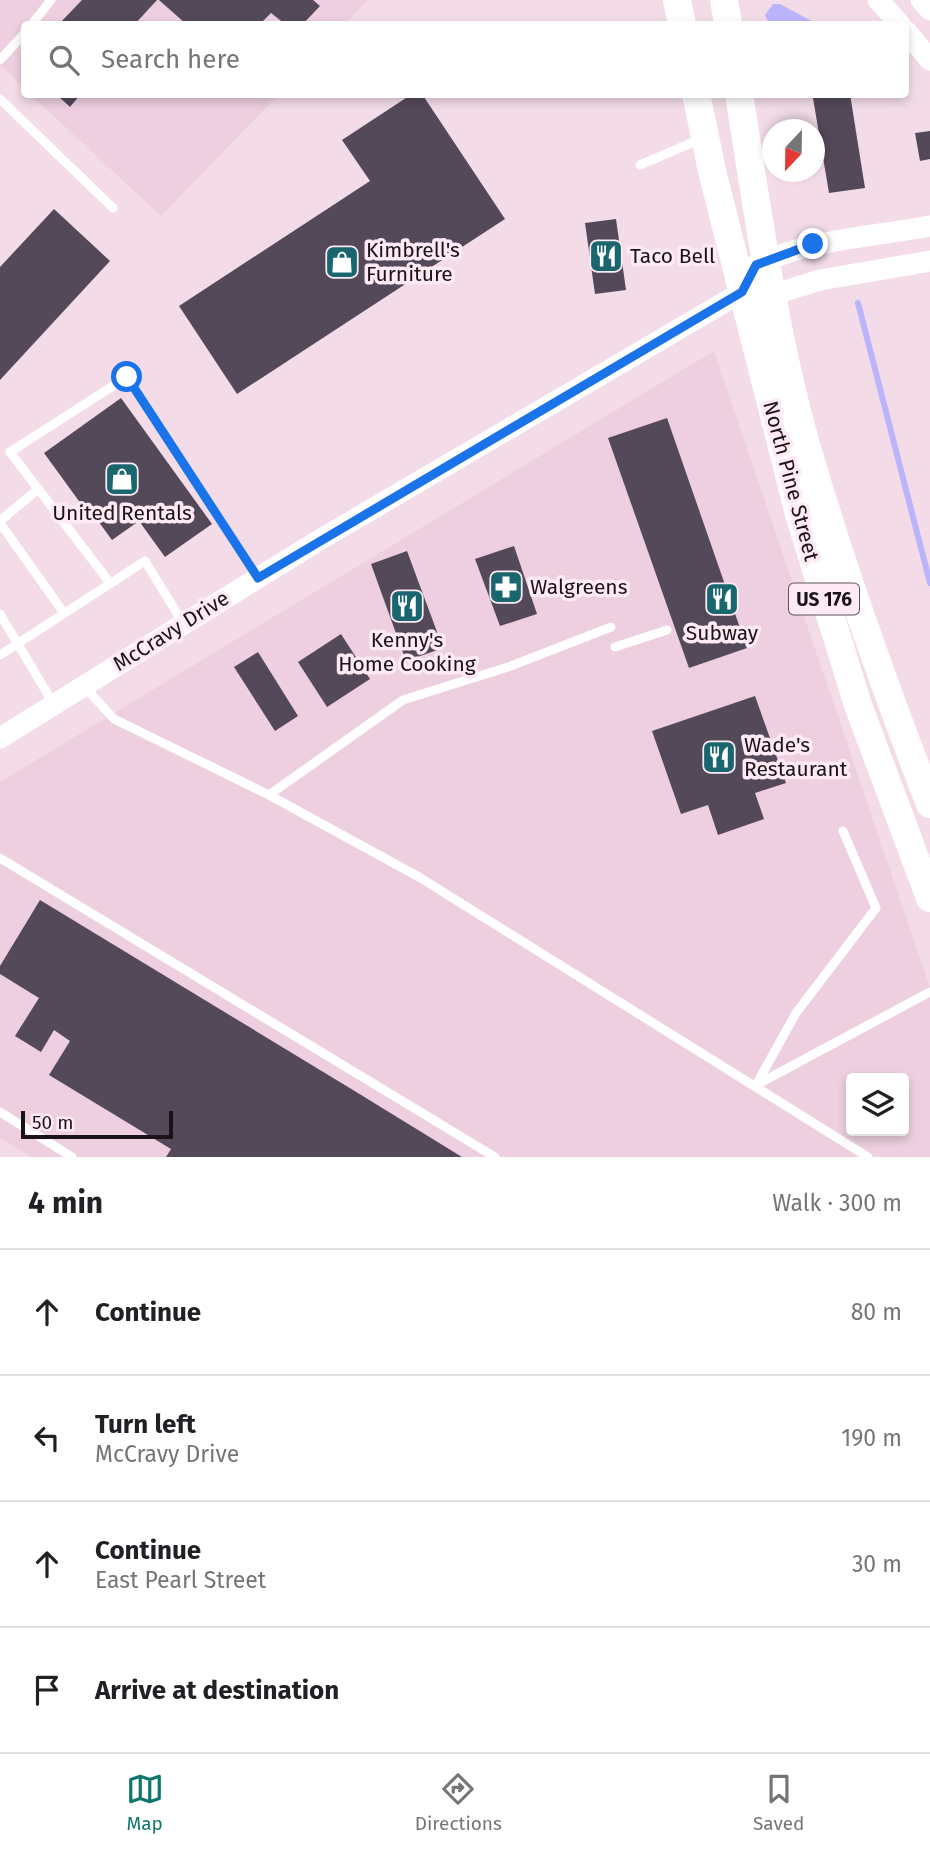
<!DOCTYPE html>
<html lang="en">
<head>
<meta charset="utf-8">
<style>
	body { margin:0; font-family:"Fira Sans",sans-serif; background:#f6f6f6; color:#202124 }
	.controls { position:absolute; right:21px; bottom:21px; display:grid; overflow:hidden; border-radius:7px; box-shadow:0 4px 10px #0003 }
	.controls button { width:63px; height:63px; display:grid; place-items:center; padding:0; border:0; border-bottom:2px solid #e0e0e0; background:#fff; color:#202124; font:35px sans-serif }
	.compass { position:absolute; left:762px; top:119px; width:63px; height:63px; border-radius:50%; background:#fff; box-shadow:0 4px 10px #0003; rotate:202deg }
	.scale { position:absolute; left:21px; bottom:18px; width:152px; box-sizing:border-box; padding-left:7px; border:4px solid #1b1318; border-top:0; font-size:19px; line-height:24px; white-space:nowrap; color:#1b1318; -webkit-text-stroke:5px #fdeaf4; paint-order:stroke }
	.stop { position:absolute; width:21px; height:21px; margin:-16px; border:5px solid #1a73e8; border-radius:50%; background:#fff }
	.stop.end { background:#1a73e8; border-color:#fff; box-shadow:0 2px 7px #0008 }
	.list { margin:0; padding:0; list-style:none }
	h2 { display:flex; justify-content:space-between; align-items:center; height:91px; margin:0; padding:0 28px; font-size:30px }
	h2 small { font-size:23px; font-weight:400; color:#757577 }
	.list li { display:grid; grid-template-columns:46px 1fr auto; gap:21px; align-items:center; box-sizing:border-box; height:126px; padding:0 28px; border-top:2px solid #e0e0e0 }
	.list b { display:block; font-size:26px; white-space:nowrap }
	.list p { margin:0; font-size:23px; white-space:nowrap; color:#757577 }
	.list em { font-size:23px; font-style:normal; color:#757577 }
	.icon { flex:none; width:38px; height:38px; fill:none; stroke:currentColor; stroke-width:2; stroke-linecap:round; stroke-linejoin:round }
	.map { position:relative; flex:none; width:930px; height:1157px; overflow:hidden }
	.search { position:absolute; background:#fff; box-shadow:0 4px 10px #0003; left:21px; right:21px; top:21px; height:77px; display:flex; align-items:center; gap:18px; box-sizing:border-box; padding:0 24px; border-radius:7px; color:#757577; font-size:26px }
	.sheet { height:595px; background:#fff }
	nav { display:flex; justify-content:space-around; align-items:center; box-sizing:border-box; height:98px; border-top:2px solid #e0e0e0; background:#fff; font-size:19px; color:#757577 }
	nav a { display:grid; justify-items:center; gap:4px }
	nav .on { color:#0f766e }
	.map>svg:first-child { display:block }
</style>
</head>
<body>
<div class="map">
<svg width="930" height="1157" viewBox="0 0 930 1157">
	<rect width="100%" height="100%" fill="#f3dce8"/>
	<!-- built -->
	<g fill="#edcfdf" fill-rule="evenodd">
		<path d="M0,0H368L345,24H24V88L0,65Z"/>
		<path d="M31,95H278L161,216Z"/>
		<path d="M714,351L930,988V1157H32L0,1138V782ZM851,1078H904V1131H851Z"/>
	</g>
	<!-- water -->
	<path fill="#bbb4fb" d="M773,4H780L817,24H769L765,15Z"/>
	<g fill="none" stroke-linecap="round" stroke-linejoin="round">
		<!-- stream -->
		<path stroke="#bbb4fb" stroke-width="6" d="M858,303L930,583"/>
	</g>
	<!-- building -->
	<g fill="#544959">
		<path d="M82,0H157L135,24H59Z"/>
		<path d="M159,0H313L320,6L303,24H285L271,13L260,24H186Z"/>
		<path d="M56,94H81L70,107Z"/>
		<path d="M412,94H422L505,219L237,394L179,306L370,181L342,140Z"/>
		<path d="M832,94H850L865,188L829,193L813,98Z"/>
		<path d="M930,131V159L920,161L915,133Z"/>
		<path d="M54,209L110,261L0,380V267Z"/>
		<path d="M616,219L626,290L595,294L585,223Z"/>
		<path d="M121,398L212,524L165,557L139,521L112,540L87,506L84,508L44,453Z"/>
		<path d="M667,418L747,648L689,668L608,438Z"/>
		<path d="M514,546L537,614L500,626L475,559Z"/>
		<path d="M407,551L443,648L406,661L371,564Z"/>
		<path d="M341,634L370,679L327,707L298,662Z"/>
		<path d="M258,652L298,716L275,731L234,667Z"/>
		<path d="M755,696L786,783L755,793L764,819L718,835L708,805L681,814L652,731Z"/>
		<path d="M40,900L353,1090L462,1157H166L171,1149L49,1075L70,1041L54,1030L41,1052L15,1036L39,998L0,974V966Z"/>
	</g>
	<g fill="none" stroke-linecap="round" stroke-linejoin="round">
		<!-- service -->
		<g stroke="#fff" stroke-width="9">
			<path d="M32,24L51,0"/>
			<path d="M0,60L24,34"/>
			<path d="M0,99L113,208"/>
			<path d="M640,165L703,138"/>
			<path d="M0,521L38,489"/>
			<path d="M0,523L64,613"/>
			<path d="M110,583L10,452L127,377L258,578"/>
			<path d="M0,614L53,703"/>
			<path d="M615,647L667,630"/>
			<path d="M0,655L145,561L183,623"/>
			<path d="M83,685L114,719L269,795L419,877L868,1157"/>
			<path d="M269,795L403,700L508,667L611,627"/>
			<path d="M0,858L495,1157"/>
			<path d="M756,1085L796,1013L876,908L843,831"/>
			<path d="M756,1085L930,992"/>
			<path d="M0,1112L72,1157"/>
		</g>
		<!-- tertiary -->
		<g stroke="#fff" stroke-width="21">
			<path d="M878,0L900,24"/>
			<path d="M921,0L930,10"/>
			<path d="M906,31L930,60"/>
			<path d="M754,269L756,265C811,239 871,237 930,226"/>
			<path d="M758,293L772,295L820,280L930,261"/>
			<path d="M0,738L316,542L742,292"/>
		</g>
		<!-- trunk -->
		<g stroke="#fff" stroke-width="28">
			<path d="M677,0L682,24"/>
			<path d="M724,0L728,24"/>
			<path d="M696,94L713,175L799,514L858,705L930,898"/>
			<path d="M739,94C758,213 774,333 807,448C842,568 885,688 930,804"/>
		</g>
	</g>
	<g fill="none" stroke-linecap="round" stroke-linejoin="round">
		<!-- route -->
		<path stroke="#1a73e8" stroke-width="9" d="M127,377L258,578L742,292L756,265L813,244"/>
	</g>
	<!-- icons -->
	<defs>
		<g id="restaurant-square" transform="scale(1.75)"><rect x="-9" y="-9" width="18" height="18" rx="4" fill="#19666e" stroke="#fdeaf4"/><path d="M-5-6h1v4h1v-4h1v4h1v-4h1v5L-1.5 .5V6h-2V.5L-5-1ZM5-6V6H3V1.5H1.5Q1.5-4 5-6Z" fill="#fff"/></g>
		<g id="shop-square" transform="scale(1.75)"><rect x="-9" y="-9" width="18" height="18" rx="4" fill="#19666e" stroke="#fdeaf4"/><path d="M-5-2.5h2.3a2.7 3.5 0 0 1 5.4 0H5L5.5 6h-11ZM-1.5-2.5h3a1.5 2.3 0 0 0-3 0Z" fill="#fff"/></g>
		<g id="pharmacy-square" transform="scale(1.75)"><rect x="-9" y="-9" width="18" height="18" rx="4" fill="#19666e" stroke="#fdeaf4"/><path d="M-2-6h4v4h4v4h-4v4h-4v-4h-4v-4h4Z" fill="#fff"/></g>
	</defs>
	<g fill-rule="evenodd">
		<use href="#restaurant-square" x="606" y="256"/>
		<use href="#shop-square" x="342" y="262"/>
		<use href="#shop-square" x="122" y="479"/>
		<use href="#pharmacy-square" x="506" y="587"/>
		<use href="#restaurant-square" x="722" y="599"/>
		<use href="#restaurant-square" x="407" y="606"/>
		<use href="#restaurant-square" x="719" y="757"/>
	</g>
	<g text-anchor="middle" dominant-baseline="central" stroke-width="7" stroke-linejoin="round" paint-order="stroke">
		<!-- shield labels -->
		<rect fill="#fdeaf4" stroke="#5f545a" stroke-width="2" x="789" y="583.5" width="70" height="31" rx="5"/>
		<g font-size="19" font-weight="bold" fill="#1b1318">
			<text x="824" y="599">US 176</text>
		</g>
		<!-- poi labels -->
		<g font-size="21" fill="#1b1318" stroke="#fdeaf4" text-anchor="start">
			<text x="366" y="250">Kimbrell's<tspan x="366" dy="24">Furniture</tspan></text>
			<text x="630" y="256">Taco Bell</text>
			<text x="122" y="513" text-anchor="middle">United Rentals</text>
			<text x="530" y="587">Walgreens</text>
			<text x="722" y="633" text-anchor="middle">Subway</text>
			<text x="407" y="640" text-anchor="middle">Kenny's<tspan x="407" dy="24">Home Cooking</tspan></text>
			<text x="744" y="745">Wade's<tspan x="744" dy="24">Restaurant</tspan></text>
		</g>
		<!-- street labels -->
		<g font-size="21" fill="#1b1318" stroke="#fdeaf4">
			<text transform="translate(791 481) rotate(75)">North Pine Street</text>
			<text transform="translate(171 631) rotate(-32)">McCravy Drive</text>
		</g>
	</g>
</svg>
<div class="controls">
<button><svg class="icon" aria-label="layers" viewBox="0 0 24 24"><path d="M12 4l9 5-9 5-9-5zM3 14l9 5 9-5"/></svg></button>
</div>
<svg class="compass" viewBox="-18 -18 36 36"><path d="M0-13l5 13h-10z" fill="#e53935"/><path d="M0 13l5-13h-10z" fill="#757577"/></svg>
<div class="scale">50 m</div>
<div class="stop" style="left:127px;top:377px"></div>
<div class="stop end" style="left:813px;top:244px"></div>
<div class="search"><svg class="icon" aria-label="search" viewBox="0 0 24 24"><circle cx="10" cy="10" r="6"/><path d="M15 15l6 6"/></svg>Search here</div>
</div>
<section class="sheet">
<h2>4 min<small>Walk · 300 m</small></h2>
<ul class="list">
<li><svg class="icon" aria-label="ahead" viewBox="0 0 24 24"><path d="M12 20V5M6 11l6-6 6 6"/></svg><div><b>Continue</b></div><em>80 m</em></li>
<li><svg class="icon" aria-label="left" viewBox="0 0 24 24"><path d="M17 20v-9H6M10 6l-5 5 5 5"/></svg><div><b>Turn left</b><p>McCravy Drive</p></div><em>190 m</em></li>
<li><svg class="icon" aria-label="ahead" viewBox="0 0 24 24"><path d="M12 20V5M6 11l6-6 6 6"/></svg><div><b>Continue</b><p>East Pearl Street</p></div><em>30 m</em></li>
<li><svg class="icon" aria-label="arrive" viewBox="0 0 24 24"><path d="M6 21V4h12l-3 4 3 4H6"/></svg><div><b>Arrive at destination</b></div></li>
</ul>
</section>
<nav>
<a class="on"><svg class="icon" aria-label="map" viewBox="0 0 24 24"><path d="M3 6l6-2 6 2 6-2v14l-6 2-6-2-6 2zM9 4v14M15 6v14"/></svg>Map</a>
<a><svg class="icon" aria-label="directions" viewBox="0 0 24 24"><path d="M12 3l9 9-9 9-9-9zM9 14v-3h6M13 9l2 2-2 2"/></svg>Directions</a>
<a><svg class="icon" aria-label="saved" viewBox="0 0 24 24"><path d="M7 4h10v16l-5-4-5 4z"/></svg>Saved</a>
</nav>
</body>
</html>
